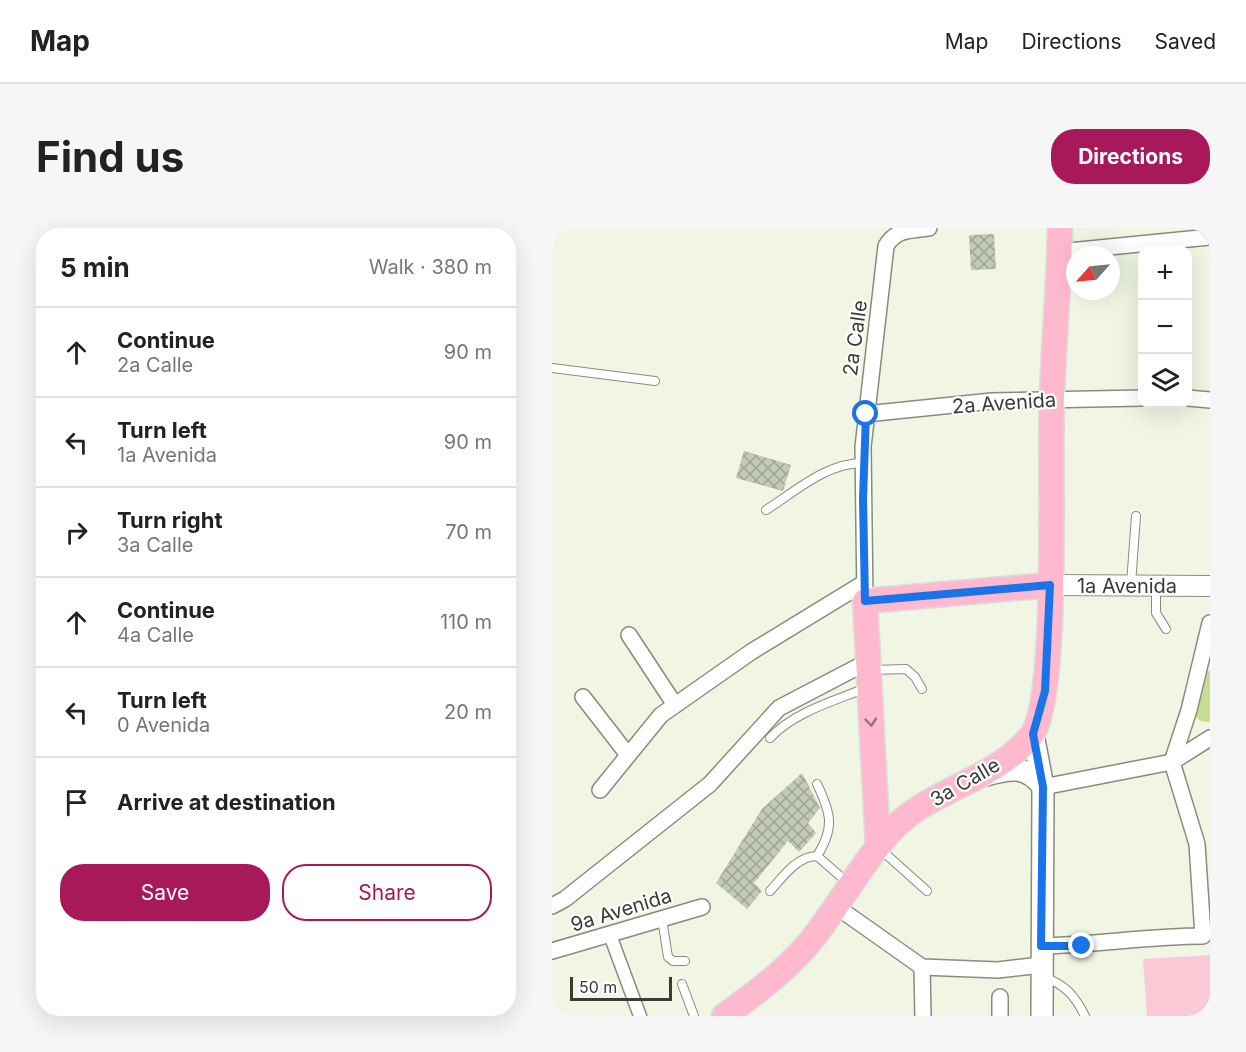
<!DOCTYPE html>
<html lang="en">
<head>
<meta charset="utf-8">
<style>
	body { margin:0; font-family:Inter,sans-serif; background:#f6f6f6; color:#222 }
	.controls { position:absolute; right:18px; top:18px; display:grid; overflow:hidden; border-radius:12px; box-shadow:0 6px 24px #0002 }
	.controls button { width:54px; height:54px; display:grid; place-items:center; padding:0; border:0; border-bottom:2px solid #e0e0e0; background:#fff; color:#222; font:30px sans-serif }
	.compass { position:absolute; left:514px; top:18px; width:54px; height:54px; border-radius:50%; background:#fff; box-shadow:0 6px 24px #0002; rotate:243deg }
	.scale { position:absolute; left:18px; bottom:15px; width:102px; box-sizing:border-box; padding-left:6px; border:3px solid #393b34; border-top:0; font-size:16px; line-height:21px; white-space:nowrap; color:#393b34; -webkit-text-stroke:4px #fff; paint-order:stroke }
	.stop { position:absolute; width:18px; height:18px; margin:-14px; border:4px solid #1a73e8; border-radius:50%; background:#fff }
	.stop.end { background:#1a73e8; border-color:#fff; box-shadow:0 2px 6px #0008 }
	.list { margin:0; padding:0; list-style:none }
	h2 { display:flex; justify-content:space-between; align-items:center; height:78px; margin:0; padding:0 24px; font-size:26px }
	h2 small { font-size:20px; font-weight:400; color:#767676 }
	.list li { display:grid; grid-template-columns:39px 1fr auto; gap:18px; align-items:center; box-sizing:border-box; height:90px; padding:0 24px; border-top:2px solid #e0e0e0 }
	.list b { display:block; font-size:22px; white-space:nowrap }
	.list p { margin:0; font-size:20px; white-space:nowrap; color:#767676 }
	.list em { font-size:20px; font-style:normal; color:#767676 }
	.actions { display:flex; gap:12px; padding:18px 24px }
	.actions a { flex:1; padding:14px 0; border:2px solid #a71959; border-radius:24px; text-align:center; font-size:21px; color:#a71959 }
	.actions .main { background:#a71959; color:#fff }
	.icon { flex:none; width:33px; height:33px; fill:none; stroke:currentColor; stroke-width:2; stroke-linecap:round; stroke-linejoin:round }
	.map { position:relative; flex:none; width:658px; height:788px; overflow:hidden; border-radius:24px }
	header { display:flex; align-items:center; gap:36px; box-sizing:border-box; height:84px; padding:0 30px; background:#fff; border-bottom:2px solid #e0e0e0 }
	header strong { font-size:28px }
	nav { display:flex; gap:33px; margin-inline-start:auto; font-size:21px }
	.intro { display:flex; align-items:center; justify-content:space-between; box-sizing:border-box; height:144px; padding:0 36px }
	h1 { margin:0; font-size:42px }
	.button { padding:15px 27px; border-radius:24px; background:#a71959; color:#fff; font-size:21px; font-weight:700 }
	main { display:flex; gap:36px; padding:0 36px }
	aside { flex:1; background:#fff; border-radius:24px; box-shadow:0 6px 24px #0002 }
	.map>svg:first-child { display:block }
</style>
</head>
<body>
<header>
<strong>Map</strong>
<nav><a>Map</a><a>Directions</a><a>Saved</a></nav>
</header>
<div class="intro"><h1>Find us</h1><a class="button">Directions</a></div>
<main>
<aside>
<h2>5 min<small>Walk · 380 m</small></h2>
<ul class="list">
<li><svg class="icon" aria-label="ahead" viewBox="0 0 24 24"><path d="M12 20V5M6 11l6-6 6 6"/></svg><div><b>Continue</b><p>2a Calle</p></div><em>90 m</em></li>
<li><svg class="icon" aria-label="left" viewBox="0 0 24 24"><path d="M17 20v-9H6M10 6l-5 5 5 5"/></svg><div><b>Turn left</b><p>1a Avenida</p></div><em>90 m</em></li>
<li><svg class="icon" aria-label="right" viewBox="0 0 24 24"><path d="M7 20v-9h11M14 6l5 5-5 5"/></svg><div><b>Turn right</b><p>3a Calle</p></div><em>70 m</em></li>
<li><svg class="icon" aria-label="ahead" viewBox="0 0 24 24"><path d="M12 20V5M6 11l6-6 6 6"/></svg><div><b>Continue</b><p>4a Calle</p></div><em>110 m</em></li>
<li><svg class="icon" aria-label="left" viewBox="0 0 24 24"><path d="M17 20v-9H6M10 6l-5 5 5 5"/></svg><div><b>Turn left</b><p>0 Avenida</p></div><em>20 m</em></li>
<li><svg class="icon" aria-label="arrive" viewBox="0 0 24 24"><path d="M6 21V4h12l-3 4 3 4H6"/></svg><div><b>Arrive at destination</b></div></li>
</ul>
<div class="actions"><a class="main">Save</a><a>Share</a></div>
</aside>
<div class="map">
<svg width="658" height="788" viewBox="0 0 658 788">
	<defs>
		<pattern id="building-cross-hatch" width="8" height="8" patternUnits="userSpaceOnUse" patternTransform="scale(1.5)"><rect width="8" height="8" fill="#c3c9b8"/><path d="M0 0l8 8M0 8l8-8" fill="none" stroke="#9fa496"/></pattern>
	</defs>
	<rect width="100%" height="100%" fill="#f0f6e3"/>
	<!-- pitch -->
	<path fill="#f9c9d6" d="M658,727V788H595L591,731Z"/>
	<g fill="none" stroke-linecap="round" stroke-linejoin="round">
		<!-- river -->
		<path stroke="#c7de90" stroke-width="24" d="M654,482L658,455"/>
	</g>
	<!-- building -->
	<g fill="url(#building-cross-hatch)">
		<path d="M442,6L444,41L419,42L417,7Z"/>
		<path d="M192,223L239,237L231,263L184,250Z"/>
		<path d="M250,545L268,580L256,595L264,605L247,624L236,613L202,655L210,663L195,681L164,655L210,581Z"/>
	</g>
	<g fill="none" stroke-linecap="round" stroke-linejoin="round">
		<!-- service casing -->
		<g stroke="#878d7c" stroke-width="10">
			<g id="service">
				<path d="M0,140L103,153"/>
				<path d="M214,282C244,263 274,235 311,235"/>
				<path d="M579,356L584,288"/>
				<path d="M604,358V385L614,401"/>
				<path d="M320,442L354,441L363,449L370,461"/>
				<path d="M218,510C242,484 282,473 314,460"/>
				<path d="M327,620L375,663"/>
				<path d="M265,628C283,600 279,585 265,556"/>
				<path d="M218,663C230,650 245,628 265,628L296,655"/>
				<path d="M110,691L116,729L121,733H133"/>
				<path d="M491,749C513,756 523,768 533,788"/>
				<path d="M130,756L142,788"/>
			</g>
		</g>
		<!-- pedestrian casing -->
		<g stroke="#878d7c" stroke-width="15">
			<path id="pedestrian" d="M58,707L88,788"/>
		</g>
		<!-- minor casing -->
		<g stroke="#878d7c" stroke-width="18">
			<g id="minor">
				<path d="M507,24L658,9"/>
				<path d="M636,170L658,172"/>
				<path d="M314,186L440,173L590,170"/>
				<path d="M313,373L311,219L334,18C344,1 359,2 377,0"/>
				<path d="M77,407L123,477"/>
				<path d="M31,469L76,527"/>
				<path d="M491,559L620,534L658,510"/>
				<path d="M48,562L109,487L199,424L312,355"/>
				<path d="M0,678L13,671L158,556L227,480L315,434"/>
				<path d="M285,679L370,739L446,742L489,737"/>
				<path d="M489,718C544,717 597,708 651,708L645,616L620,534L637,482L658,395"/>
				<path d="M0,723L150,679"/>
				<path d="M370,739L371,788"/>
				<path d="M448,769V788"/>
			</g>
		</g>
		<!-- tertiary casing -->
		<g stroke="#878d7c" stroke-width="22">
			<path id="tertiary" d="M498,357L658,358"/>
		</g>
		<!-- secondary casing -->
		<g stroke="#878d7c" stroke-width="24">
			<g id="secondary">
				<path d="M481,506L491,559L490,788"/>
				<path d="M434,547C458,540 475,537 491,559"/>
			</g>
		</g>
		<!-- primary casing -->
		<g stroke="#dbdcda" stroke-width="27">
			<g id="primary">
				<path d="M326,619L313,373L498,357"/>
				<path d="M172,788C201,767 234,743 257,715C286,680 307,639 337,605C376,561 442,554 479,508C508,472 497,228 500,168C502,112 507,56 508,0"/>
			</g>
		</g>
		<!-- service -->
		<use href="#service" stroke="#fff" stroke-width="8"/>
		<!-- pedestrian -->
		<use href="#pedestrian" stroke="#fff" stroke-width="12"/>
		<!-- minor -->
		<use href="#minor" stroke="#fff" stroke-width="15"/>
		<!-- tertiary -->
		<use href="#tertiary" stroke="#fff" stroke-width="20"/>
		<!-- secondary -->
		<use href="#secondary" stroke="#fff" stroke-width="21"/>
		<!-- primary -->
		<use href="#primary" stroke="#ffb9cf" stroke-width="24"/>
	</g>
	<!-- one-way arrows -->
	<defs><path id="oneway-chevron" d="M-2-3.5L2.5 0L-2 3.5" fill="none" stroke-width="1.6" stroke-linecap="round" stroke-linejoin="round" transform="scale(1.5)"/></defs>
	<use stroke="#92747a" href="#oneway-chevron" transform="translate(319 494) rotate(85)"/>
	<g fill="none" stroke-linecap="round" stroke-linejoin="round">
		<!-- route -->
		<path stroke="#1a73e8" stroke-width="8" d="M314,186L311,271L313,373L498,357L493,463L481,506L491,559L489,718H530"/>
	</g>
	<g text-anchor="middle" dominant-baseline="central" stroke-width="4.5" stroke-linejoin="round" paint-order="stroke">
		<!-- street labels -->
		<g font-size="20" fill="#393b34" stroke="#fff">
			<text transform="translate(303 110) rotate(-82)">2a Calle</text>
			<text transform="translate(452 175) rotate(-4)">2a Avenida</text>
			<text x="575" y="358">1a Avenida</text>
			<text transform="translate(413 554) rotate(-30)">3a Calle</text>
			<text transform="translate(69 682) rotate(-17)">9a Avenida</text>
		</g>
	</g>
</svg>
<div class="controls">
<button>+</button>
<button>−</button>
<button><svg class="icon" aria-label="layers" viewBox="0 0 24 24"><path d="M12 4l9 5-9 5-9-5zM3 14l9 5 9-5"/></svg></button>
</div>
<svg class="compass" viewBox="-18 -18 36 36"><path d="M0-13l5 13h-10z" fill="#e53935"/><path d="M0 13l5-13h-10z" fill="#767676"/></svg>
<div class="scale">50 m</div>
<div class="stop" style="left:314px;top:186px"></div>
<div class="stop end" style="left:530px;top:718px"></div>
</div>
</main>
</body>
</html>
